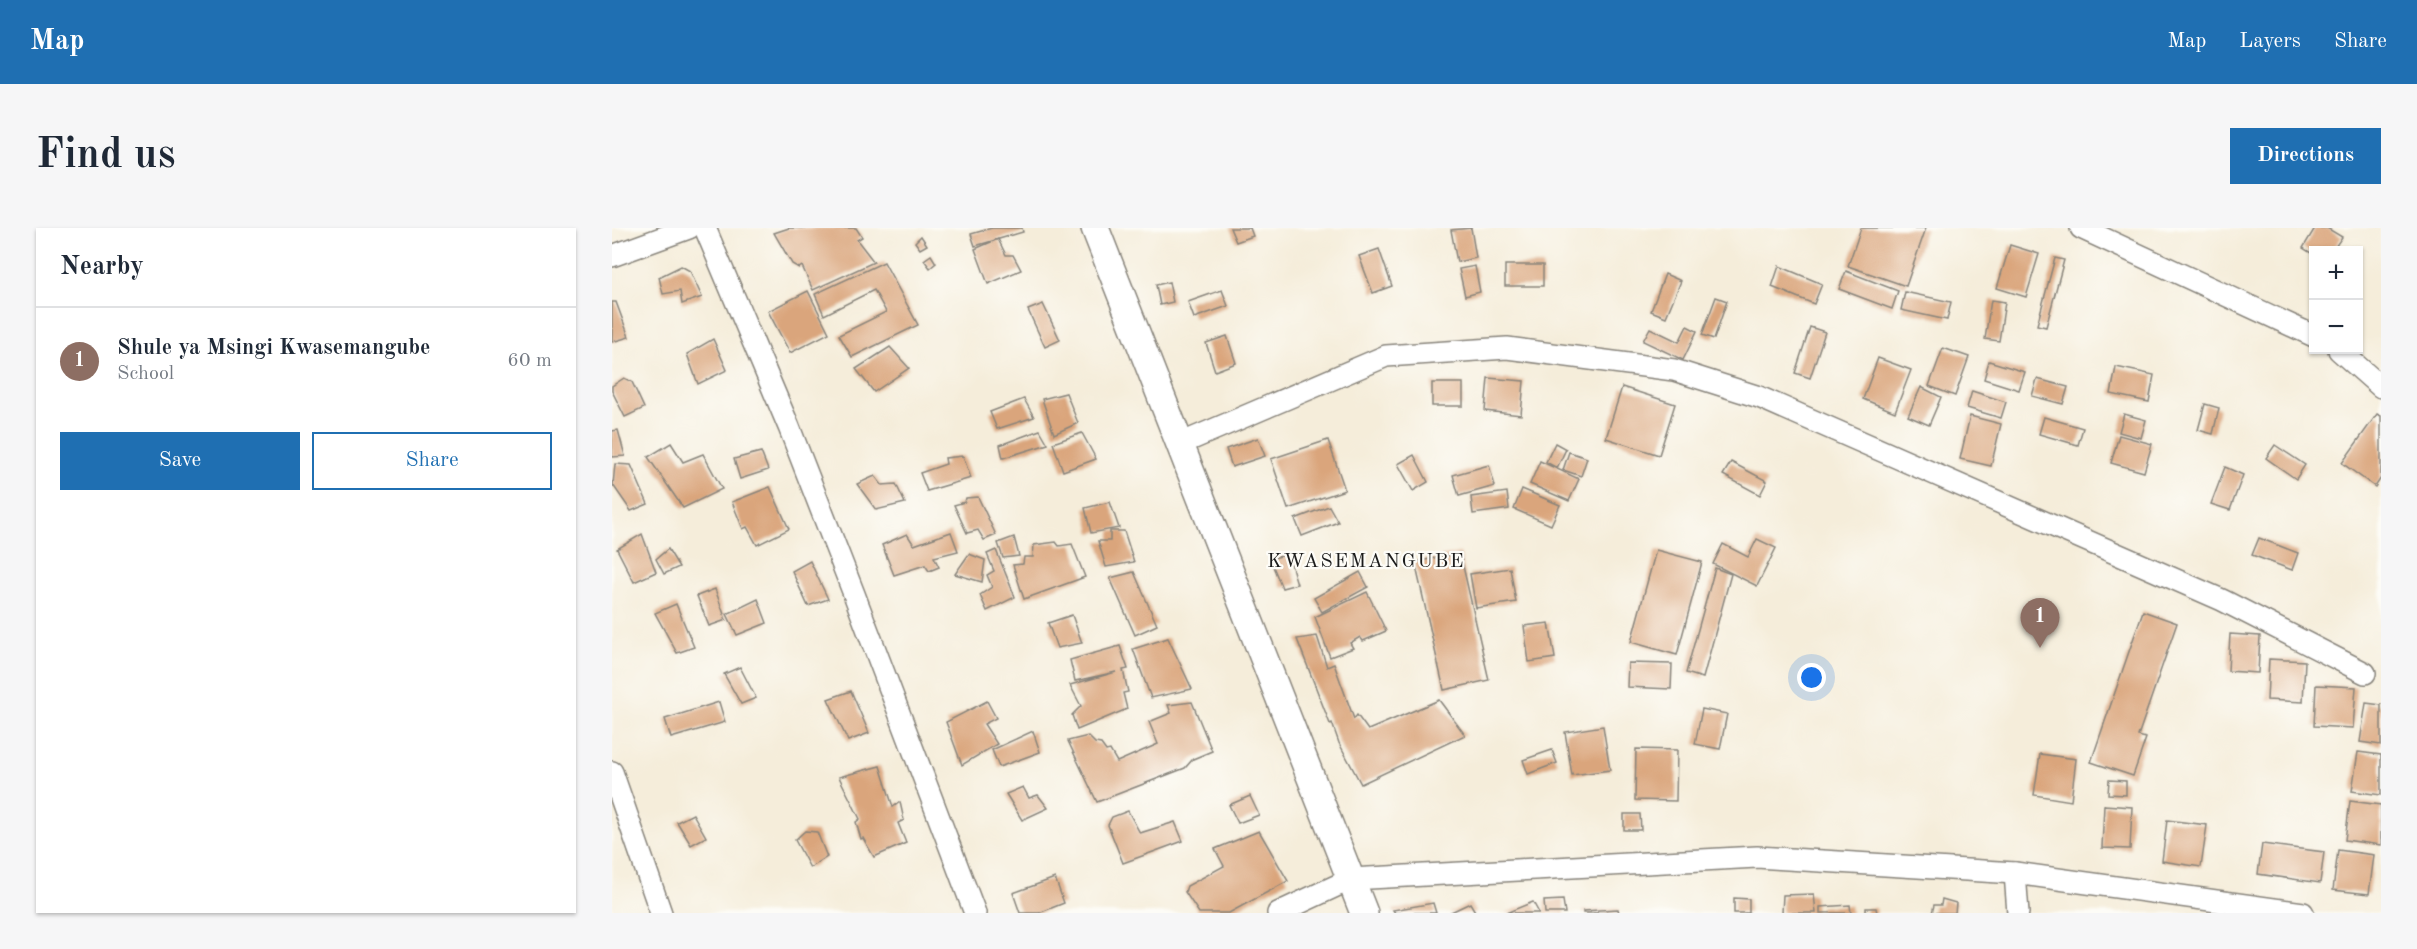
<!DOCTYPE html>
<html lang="en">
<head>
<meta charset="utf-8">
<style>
	body { margin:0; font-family:"Old Standard TT",serif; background:#f6f6f7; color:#1f2937 }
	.controls { position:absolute; right:18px; top:18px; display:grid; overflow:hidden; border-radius:0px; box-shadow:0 2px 4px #0004 }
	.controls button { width:54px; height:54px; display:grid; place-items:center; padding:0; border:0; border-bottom:2px solid #e0e1e3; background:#fff; color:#1f2937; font:30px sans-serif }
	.you { position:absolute; left:1200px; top:450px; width:21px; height:21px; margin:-15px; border:4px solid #fff; border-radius:50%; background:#1a73e8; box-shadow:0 0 0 9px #1a73e833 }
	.badge { display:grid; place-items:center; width:39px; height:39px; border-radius:50%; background:#1f6fb2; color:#fff; font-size:20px; font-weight:700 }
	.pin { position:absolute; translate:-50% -50px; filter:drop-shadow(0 2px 3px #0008) }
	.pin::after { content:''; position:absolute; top:32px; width:21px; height:18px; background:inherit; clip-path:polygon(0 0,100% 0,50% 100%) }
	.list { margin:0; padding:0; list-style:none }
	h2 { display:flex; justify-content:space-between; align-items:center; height:78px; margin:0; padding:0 24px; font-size:26px }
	h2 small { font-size:20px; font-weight:400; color:#747a83 }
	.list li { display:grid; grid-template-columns:39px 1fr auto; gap:18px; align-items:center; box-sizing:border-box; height:108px; padding:0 24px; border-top:2px solid #e0e1e3 }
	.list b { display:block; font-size:22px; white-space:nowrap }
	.list p { margin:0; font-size:20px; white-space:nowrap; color:#747a83 }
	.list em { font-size:20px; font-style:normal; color:#747a83 }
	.actions { display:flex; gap:12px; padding:18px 24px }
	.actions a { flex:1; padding:14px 0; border:2px solid #1f6fb2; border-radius:0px; text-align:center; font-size:21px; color:#1f6fb2 }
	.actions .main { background:#1f6fb2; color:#fff }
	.map { position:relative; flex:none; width:1769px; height:685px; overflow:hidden; border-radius:0px }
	header { display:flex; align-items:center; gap:36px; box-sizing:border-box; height:84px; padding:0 30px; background:#1f6fb2; color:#fff }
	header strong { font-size:28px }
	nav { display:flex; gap:33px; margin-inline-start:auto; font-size:21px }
	.intro { display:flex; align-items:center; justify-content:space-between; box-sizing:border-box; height:144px; padding:0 36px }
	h1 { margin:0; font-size:42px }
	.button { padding:15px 27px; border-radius:0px; background:#1f6fb2; color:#fff; font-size:21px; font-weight:700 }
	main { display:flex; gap:36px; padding:0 36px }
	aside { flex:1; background:#fff; border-radius:0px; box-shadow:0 2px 4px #0004 }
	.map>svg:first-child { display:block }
</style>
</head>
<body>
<header>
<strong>Map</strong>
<nav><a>Map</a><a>Layers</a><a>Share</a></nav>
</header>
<div class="intro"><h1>Find us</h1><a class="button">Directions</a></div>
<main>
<aside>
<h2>Nearby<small></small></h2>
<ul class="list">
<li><span class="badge" style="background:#8d6e63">1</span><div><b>Shule ya Msingi Kwasemangube</b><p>School</p></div><em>60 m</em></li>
</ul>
<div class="actions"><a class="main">Save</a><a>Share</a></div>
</aside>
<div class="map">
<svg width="1769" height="685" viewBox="0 0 1769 685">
	<rect width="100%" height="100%" fill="#fdfcf7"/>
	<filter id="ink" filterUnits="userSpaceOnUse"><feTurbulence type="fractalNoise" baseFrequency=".0167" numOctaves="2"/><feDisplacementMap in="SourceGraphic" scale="12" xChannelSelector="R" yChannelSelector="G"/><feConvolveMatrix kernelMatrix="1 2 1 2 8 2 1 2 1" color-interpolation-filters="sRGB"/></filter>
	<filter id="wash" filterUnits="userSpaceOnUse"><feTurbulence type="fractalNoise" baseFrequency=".008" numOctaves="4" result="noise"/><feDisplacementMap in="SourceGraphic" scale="24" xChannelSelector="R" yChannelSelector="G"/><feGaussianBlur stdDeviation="1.35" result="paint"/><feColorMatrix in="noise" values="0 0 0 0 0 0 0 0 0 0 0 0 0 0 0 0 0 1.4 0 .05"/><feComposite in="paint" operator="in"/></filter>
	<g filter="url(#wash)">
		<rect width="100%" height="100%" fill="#f5edda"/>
		<g id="blocks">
			<!-- building -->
			<g fill="#daa57c">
				<path d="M177,0H244L250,9L245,12L262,34L201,62L190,38L187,40L180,36L162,5Z"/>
				<path d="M380,0H410L411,4L363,18L359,6Z"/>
				<path d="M618,0H638L641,8L624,14Z"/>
				<path d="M859,0L864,30L845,34L839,2Z"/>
				<path d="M1249,0H1314L1294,58L1236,38Z"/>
				<path d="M1703,0H1715L1730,9L1721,22H1702V27L1691,20Z"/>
				<path d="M309,8L315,17L308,21L303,14Z"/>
				<path d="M386,11L394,27H401L409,42L376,56L363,21Z"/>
				<path d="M1398,17L1427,26L1414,69L1385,60Z"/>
				<path d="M767,21L780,58L761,65L747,28Z"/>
				<path d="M319,27L324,35L318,40L312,32Z"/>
				<path d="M1443,30L1452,32L1434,99L1425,97Z"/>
				<path d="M272,34L306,97L240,129L227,107L274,84L262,62L212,87L203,66Z"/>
				<rect x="893" y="37" width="38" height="21"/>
				<path d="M69,38L78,43L90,69L70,76L68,63L51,66L47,49Z"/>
				<path d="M863,38L868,64L853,68L847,41Z"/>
				<path d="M1167,38L1210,56L1202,76L1160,59Z"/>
				<path d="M1234,43L1286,63L1280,81L1227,61Z"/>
				<path d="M1053,46L1069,53L1054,89L1039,83Z"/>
				<path d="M557,54L561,74L548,77L544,57Z"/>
				<path d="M610,62L616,78L582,90L576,74Z"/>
				<path d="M196,63L217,105L178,125L156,83Z"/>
				<path d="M1293,64L1339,74L1335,92L1289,82Z"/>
				<path d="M1104,69L1115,73L1102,111L1090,107Z"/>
				<path d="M1379,72L1393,74L1387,113L1373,111Z"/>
				<path d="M0,74H4L17,109L0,114Z"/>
				<path d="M431,76L448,112L433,119L416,82Z"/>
				<path d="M1075,98L1085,103L1071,132L1031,113L1038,100L1067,114Z"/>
				<path d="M1198,99L1213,104L1198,150L1183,145Z"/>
				<path d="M615,108L624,135L603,143L594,115Z"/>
				<path d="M101,111L115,142L86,156L75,126Z"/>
				<path d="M278,119L297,140L262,164L244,141Z"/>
				<path d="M1331,120L1357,129L1343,168L1317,158Z"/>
				<path d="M1266,130L1299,142L1283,184L1251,171Z"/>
				<path d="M1377,133L1413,144L1407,162L1372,151Z"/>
				<path d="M1504,139L1542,147L1537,174L1499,166Z"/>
				<path d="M12,150L20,154L32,180L13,189L0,163V158Z"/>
				<path d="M876,150L912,153L909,187L873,183Z"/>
				<path d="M1425,151L1456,159L1451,176L1420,168Z"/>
				<rect x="820" y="155" width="31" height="23"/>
				<path d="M1010,159L1063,176L1047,227L994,210Z"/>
				<path d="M1309,159L1329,169L1317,197L1296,188Z"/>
				<path d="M1360,163L1394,174L1389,190L1355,180Z"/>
				<path d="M454,165L466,195L442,206L430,171Z"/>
				<path d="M412,171L422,189L385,201L378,184Z"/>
				<path d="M1593,176L1607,180L1601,206L1586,202Z"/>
				<path d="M1512,186L1534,192L1529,210L1507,204Z"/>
				<path d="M1765,186L1769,188V250L1763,259L1730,235Z"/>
				<path d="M1358,188L1389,196L1379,238L1348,231Z"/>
				<path d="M1432,189L1471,200L1466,217L1427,206Z"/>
				<path d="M6,202L13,228L0,229V203Z"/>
				<path d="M428,202L436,216L391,230L388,217Z"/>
				<path d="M470,205L484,231L451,243L441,215Z"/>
				<path d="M1507,207L1540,216L1532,244L1499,235Z"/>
				<path d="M646,210L653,228L620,239L614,221Z"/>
				<path d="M716,212L733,262L676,281L659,231Z"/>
				<path d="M59,215L71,234L91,226L110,261L71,280L36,229Z"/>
				<path d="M943,215L954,221L945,240L934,234Z"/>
				<path d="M1663,217L1693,237L1684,251L1654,230Z"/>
				<path d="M149,224L156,242L128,251L122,231Z"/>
				<path d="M957,224L975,230L969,248L951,242Z"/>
				<path d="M802,227L816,254L801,263L786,236Z"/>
				<path d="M351,228L359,250L315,263L308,245L334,236L333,230Z"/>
				<path d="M928,233L967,251L957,273L918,256Z"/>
				<path d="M1119,234L1155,253L1148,267L1111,247Z"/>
				<path d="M3,236L19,237L36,276L19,283L1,257Z"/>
				<path d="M877,237L883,258L847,268L841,247Z"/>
				<path d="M1613,239L1631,247L1618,282L1599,276Z"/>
				<path d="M263,248L270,257L284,256L293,275L264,282L245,256Z"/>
				<path d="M158,259L177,301L145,317L135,299L131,301L120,274Z"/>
				<path d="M910,261L948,277L939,297L902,281Z"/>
				<path d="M895,264L897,281L861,286L859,269Z"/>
				<path d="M366,269L384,307L372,312L366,302L355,305L342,277L353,274L354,270Z"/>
				<path d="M498,274L507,300L479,305L473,280Z"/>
				<path d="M717,278L726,294L690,308L683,291Z"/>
				<path d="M498,303H512L522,334L494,339L486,313H498Z"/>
				<path d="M339,304L346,323L322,329L327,339L317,343L313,337L282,347L270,317L295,306L302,317Z"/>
				<path d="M30,306L44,344L22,354L5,321Z"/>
				<path d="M402,309L407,328L391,330L386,315Z"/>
				<path d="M1647,310L1686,325L1680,342L1640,327Z"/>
				<path d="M1145,311L1164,320L1145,358L1101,336L1111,316L1136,329Z"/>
				<path d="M444,314L447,318L460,316L473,349L412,371L401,337L411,336L412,329H421L422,317Z"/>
				<path d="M56,321L67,339L52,346L44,331Z"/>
				<path d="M384,322L403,369L375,383L368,367L380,359L375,347L382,343L375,326Z"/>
				<path d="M1044,322L1090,334L1065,427L1019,414Z"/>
				<path d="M848,325L877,452L832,462L803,334Z"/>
				<path d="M357,326L373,332L370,354L343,346Z"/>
				<path d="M676,326L685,356L670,360L658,331Z"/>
				<path d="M198,333L216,371L196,378L180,343Z"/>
				<path d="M898,340L904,374L864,380L858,346Z"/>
				<path d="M1103,340L1119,346L1091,450L1074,445Z"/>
				<path d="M522,344L545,397L523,407L498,350Z"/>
				<path d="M748,344L756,359L710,384L702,370Z"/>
				<path d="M103,361L114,392L97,398L85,368Z"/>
				<path d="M755,364L774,403L751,413L748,409L738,415L741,420L718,429L703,389Z"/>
				<path d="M146,371L155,395L125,407L115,386Z"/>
				<path d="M64,376L82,419L65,425L43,385Z"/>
				<path d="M1531,383L1565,395L1526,508L1534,510L1521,548L1479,534Z"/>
				<path d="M460,387L470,415L445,420L436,395Z"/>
				<path d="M937,395L943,430L917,434L912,398Z"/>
				<path d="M1618,406L1648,408L1646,445L1616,443Z"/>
				<path d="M705,408L715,439L722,436L742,491L745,487L756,502L827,472L853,507L749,556L727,515L720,495L718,496L685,411Z"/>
				<path d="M556,410L580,461L539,470L521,421Z"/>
				<path d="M508,418L516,441L511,442L516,464L511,465L515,481L465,502L460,487L469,478L458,457L504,444L463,453L458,432Z"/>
				<path d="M1657,431L1693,433L1691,474L1655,472Z"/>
				<path d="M1016,435L1060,436L1059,461L1015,459Z"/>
				<path d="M128,439L144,470L129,476L112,446Z"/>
				<path d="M1704,457L1744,459L1741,500L1702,498Z"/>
				<path d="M239,463L257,505L236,513L216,471Z"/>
				<path d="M375,473L384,490L372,496L385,516L350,537L334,494Z"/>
				<path d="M107,474L113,494L59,510L53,491Z"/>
				<path d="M580,474L600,523L581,531L573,540L485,574L456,513L476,508L483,515L489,516L494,523L498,522L505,534L546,516L537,494L559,485L556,477Z"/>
				<path d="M1754,475L1769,477V517L1748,514Z"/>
				<path d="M1090,481L1115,486L1108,521L1083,516Z"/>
				<path d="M991,498L998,542L960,547L953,504Z"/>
				<path d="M421,503L428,524L387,539L380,522Z"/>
				<path d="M1024,521L1065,522L1064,573L1023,572Z"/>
				<path d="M940,522L945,535L916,546L911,532Z"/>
				<path d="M1746,524L1769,527V567L1740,563Z"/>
				<path d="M1428,526L1464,531L1459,573L1422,567Z"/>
				<path d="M268,538L281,579L288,574L292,592L286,595L294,615L262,629L251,610L249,611L244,594L248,591L227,549Z"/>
				<path d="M1497,552L1514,553V567L1496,566Z"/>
				<path d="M411,559L417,570L426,567L436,580L410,592L394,566Z"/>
				<path d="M638,568L647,587L626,595L617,577Z"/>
				<path d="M1738,573L1769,577V617L1733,612Z"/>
				<path d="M1492,577L1520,579L1518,621L1490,620Z"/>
				<path d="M516,583L528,605L563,594L571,613L511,635L496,597L500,589Z"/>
				<path d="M81,586L94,609L79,617L65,594Z"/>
				<path d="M1012,586H1028L1029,602H1012Z"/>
				<path d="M1555,592L1595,597L1589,639L1550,633Z"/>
				<path d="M193,603L205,604L215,629L198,640L183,612Z"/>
				<path d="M647,603L676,653L617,685H587L573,664L575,658L612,638L603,621Z"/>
				<path d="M1650,616L1712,624L1708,655L1646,646Z"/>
				<path d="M1726,622L1762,627L1757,666L1721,662Z"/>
				<path d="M443,650L452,675L427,685H408L401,665Z"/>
				<path d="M1202,666L1204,685H1170L1171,667Z"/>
				<path d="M1122,670L1137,671V685H1122Z"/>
				<path d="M1330,671L1344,675L1343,685H1320L1322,677H1329Z"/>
				<path d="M951,672L953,685H933L932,673Z"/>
				<path d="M921,674L927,685H894Z"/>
				<path d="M821,675L824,685H783L781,682Z"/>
				<path d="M858,675L864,685H837Z"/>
				<path d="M1238,677L1239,685H1208V679Z"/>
				<path d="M1254,680H1264L1265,685H1254Z"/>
				<path d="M1006,681L1007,685H971V683Z"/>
			</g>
		</g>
	</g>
	<g filter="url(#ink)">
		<use href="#blocks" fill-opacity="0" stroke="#88847b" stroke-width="1.5"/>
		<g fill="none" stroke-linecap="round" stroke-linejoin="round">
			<!-- minor casing -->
			<g stroke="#88847b" stroke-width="24">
				<g id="minor">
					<path d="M93,0L177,199L242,366L363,685"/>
					<path d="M1469,0L1702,108"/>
					<path d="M0,28L77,0"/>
					<path d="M1727,122L1769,159"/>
					<path d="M568,216L774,128L895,120L1062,142L1147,169L1610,372L1753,445"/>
					<path d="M0,544L49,685"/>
					<path d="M1403,645L1406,685"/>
					<path d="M666,685L739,651L1145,629L1403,645L1691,685"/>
				</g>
			</g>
			<!-- tertiary casing -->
			<g stroke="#88847b" stroke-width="30">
				<path id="tertiary" d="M483,0L752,685"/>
			</g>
			<!-- minor -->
			<use href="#minor" stroke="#fff" stroke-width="21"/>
			<!-- tertiary -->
			<use href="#tertiary" stroke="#fff" stroke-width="27"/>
		</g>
	</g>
	<g text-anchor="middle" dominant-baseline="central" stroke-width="4.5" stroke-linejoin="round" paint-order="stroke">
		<!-- quarter labels -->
		<g font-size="20" letter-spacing="1.5" fill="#1c1c1c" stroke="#fdfcf7">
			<text x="754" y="334">KWASEMANGUBE</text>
		</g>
	</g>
</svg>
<div class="controls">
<button>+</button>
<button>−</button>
</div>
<div class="you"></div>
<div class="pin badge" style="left:1428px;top:420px;background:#8d6e63">1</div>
</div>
</main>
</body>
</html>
